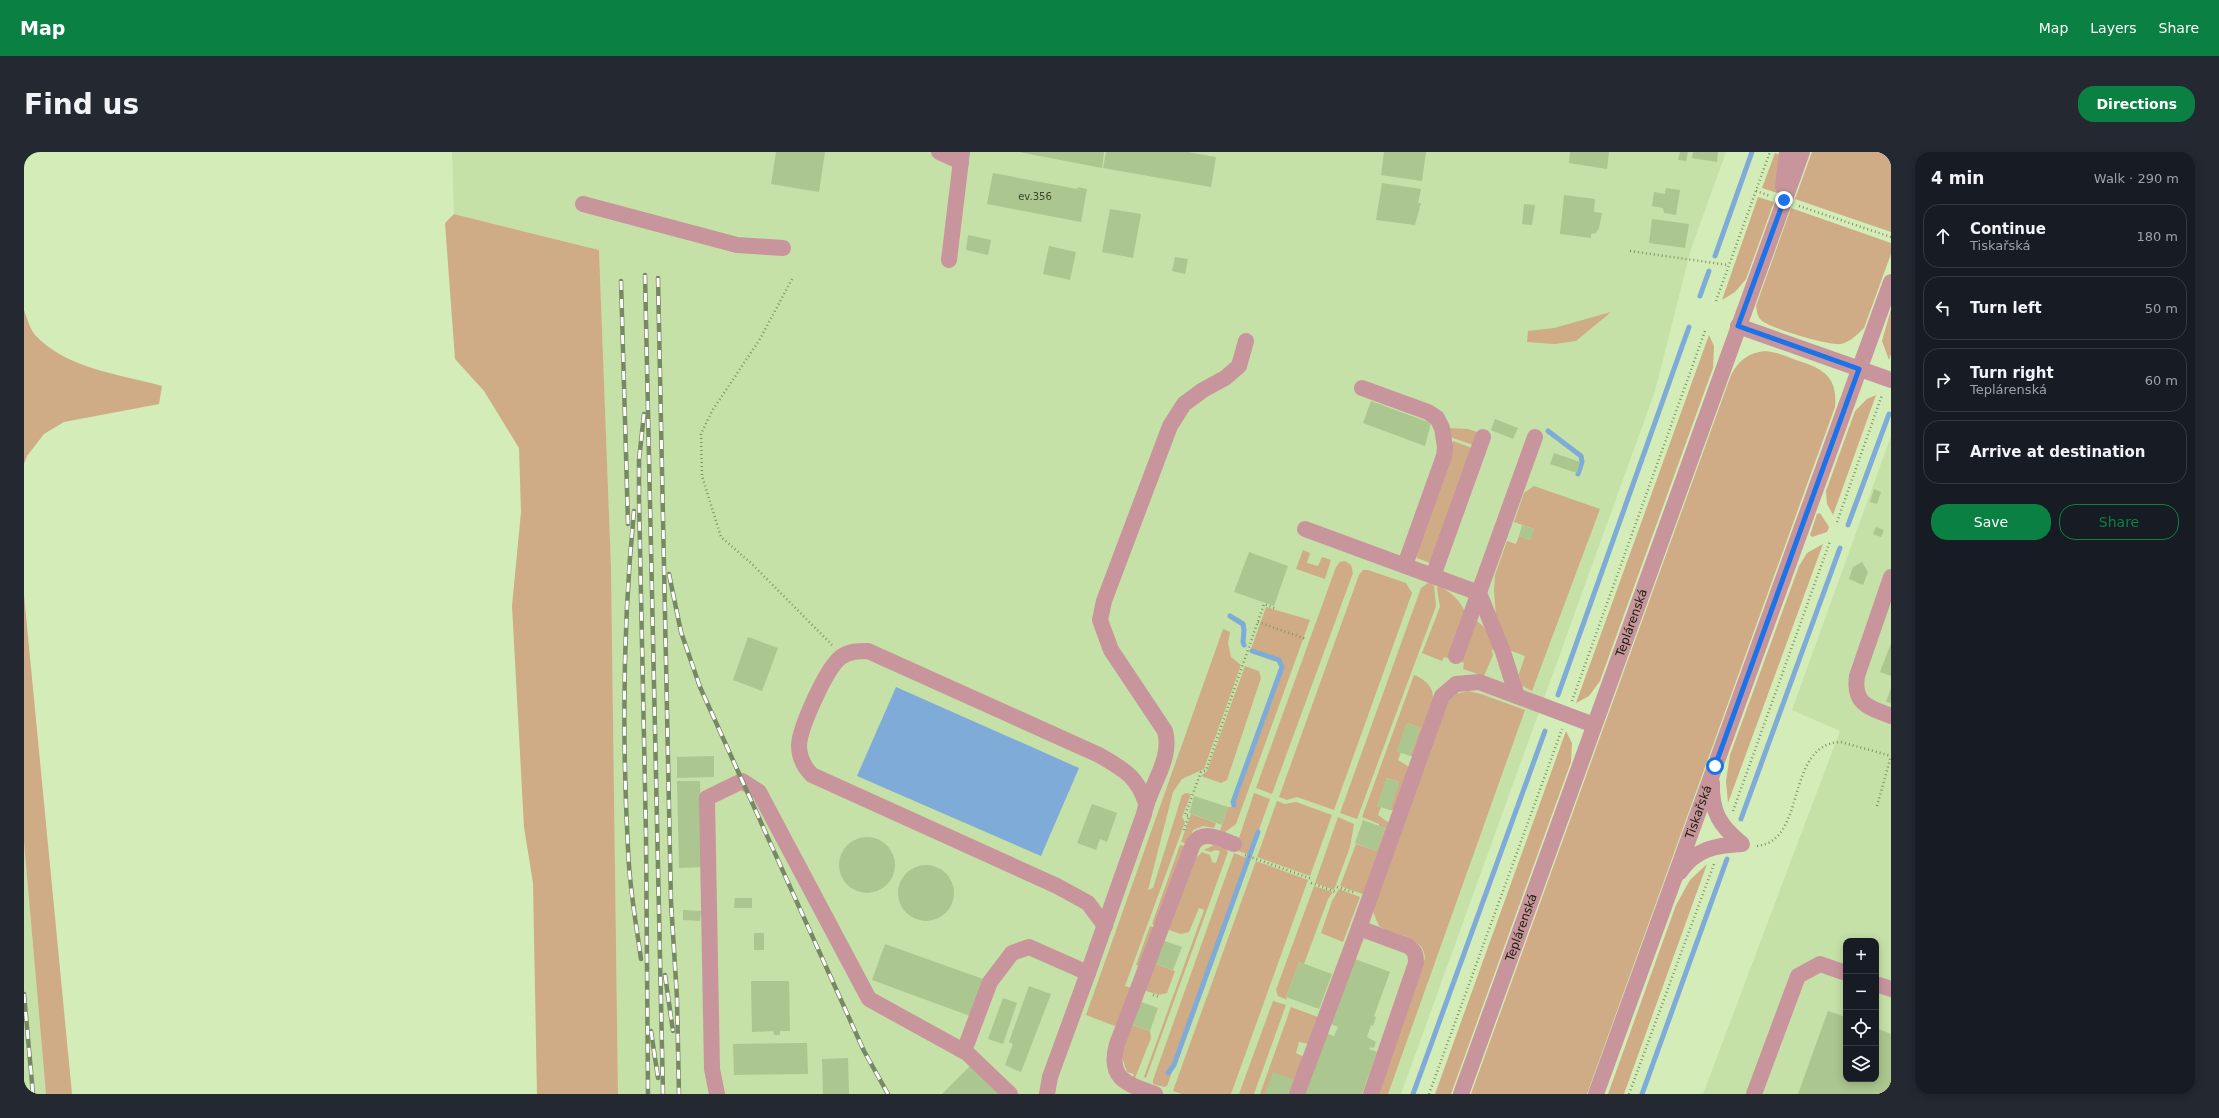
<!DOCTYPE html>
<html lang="en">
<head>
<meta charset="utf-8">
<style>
	body { margin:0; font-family:"DejaVu Sans",sans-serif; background:#242831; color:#f1f3f6 }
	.controls { position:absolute; right:12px; bottom:12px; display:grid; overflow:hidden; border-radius:8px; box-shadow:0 2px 10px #0003 }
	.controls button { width:36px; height:36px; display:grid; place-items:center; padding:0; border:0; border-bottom:1px solid #363941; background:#171b24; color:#f1f3f6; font:20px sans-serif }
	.stop { position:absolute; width:12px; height:12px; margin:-9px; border:3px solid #1a73e8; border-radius:50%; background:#fff }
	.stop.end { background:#1a73e8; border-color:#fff; box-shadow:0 1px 4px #0008 }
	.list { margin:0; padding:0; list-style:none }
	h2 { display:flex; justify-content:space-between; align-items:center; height:52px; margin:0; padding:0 16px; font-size:17px }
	h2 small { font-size:13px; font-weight:400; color:#9ea1a6 }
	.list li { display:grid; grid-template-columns:26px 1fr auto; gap:12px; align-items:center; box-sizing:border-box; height:64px; margin:0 8px 8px; padding:0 8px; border:1px solid #363941; border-radius:16px }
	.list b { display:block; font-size:15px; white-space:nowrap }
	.list p { margin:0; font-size:13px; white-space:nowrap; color:#9ea1a6 }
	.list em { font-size:13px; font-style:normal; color:#9ea1a6 }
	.actions { display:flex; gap:8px; padding:12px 16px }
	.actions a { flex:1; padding:9px 0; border:1px solid #0b8043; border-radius:16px; text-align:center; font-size:14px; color:#0b8043 }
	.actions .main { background:#0b8043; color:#fff }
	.icon { flex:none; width:22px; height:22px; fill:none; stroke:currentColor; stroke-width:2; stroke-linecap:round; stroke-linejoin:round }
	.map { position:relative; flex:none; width:1867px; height:942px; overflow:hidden; border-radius:16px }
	header { display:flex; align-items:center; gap:24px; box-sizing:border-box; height:56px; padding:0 20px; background:#0b8043; color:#fff }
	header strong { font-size:19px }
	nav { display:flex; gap:22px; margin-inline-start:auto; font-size:14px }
	.intro { display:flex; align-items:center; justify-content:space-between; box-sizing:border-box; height:96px; padding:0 24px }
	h1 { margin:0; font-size:28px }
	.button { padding:10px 18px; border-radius:16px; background:#0b8043; color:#fff; font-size:14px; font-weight:700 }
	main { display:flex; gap:24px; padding:0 24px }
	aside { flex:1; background:#171b24; border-radius:16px; box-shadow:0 2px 10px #0003 }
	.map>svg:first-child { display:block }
</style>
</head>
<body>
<header>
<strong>Map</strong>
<nav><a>Map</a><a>Layers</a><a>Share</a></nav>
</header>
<div class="intro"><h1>Find us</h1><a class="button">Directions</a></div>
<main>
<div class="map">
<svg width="1867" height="942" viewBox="0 0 1867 942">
	<rect width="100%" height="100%" fill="#d3ecb8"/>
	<!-- built -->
	<g fill="#c5e1a7" fill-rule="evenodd">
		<path d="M428,0H1702L1667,97L1631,239L1377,942H594L587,415L575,98L430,62Z"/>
		<path d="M1867,284V942H1679L1816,579L1768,558ZM1822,789H1852V927H1822Z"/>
		<path d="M0,690L22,942H0Z"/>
	</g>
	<!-- green -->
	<g fill="#cfac86">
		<path d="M1788,0H1867V80L1771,47Z"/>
		<path d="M1751,1L1757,3L1753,41L1738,36Z"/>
		<path d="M1734,45L1750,50L1722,127L1711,140L1698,148Z"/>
		<path d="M1767,56L1867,91V102L1840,176C1834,182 1826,190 1817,192C1806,194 1745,176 1737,168C1733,164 1733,159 1732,154Z"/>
		<path d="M430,62L575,98L587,415L594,942H513L509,731L500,675L488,454L497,360L495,296L460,239L431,207L421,71Z"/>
		<path d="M1867,157V202L1865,208L1858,189Z"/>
		<path d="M0,158C3,166 6,177 11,183C43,217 95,222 138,234L135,252L40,270L20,282L3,304L0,312Z"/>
		<path d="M1587,160L1552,189L1531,192L1503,190L1504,179L1530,176Z"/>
		<path d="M1685,183L1690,194L1689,216L1576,529L1565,544L1552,551Z"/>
		<path d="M1741,199C1752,200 1762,204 1772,208C1798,216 1814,224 1811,255L1563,942H1447L1707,223C1715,208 1724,201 1741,199Z"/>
		<path d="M1852,243L1809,363L1803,352L1802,339L1831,259L1843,247Z"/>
		<path d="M1425,276L1444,277L1453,280L1449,293L1426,285Z"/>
		<path d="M1429,289L1448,296L1406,411L1393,406L1392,400Z"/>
		<path d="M1510,334L1576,357L1508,539L1497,533L1495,522L1501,504L1485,498L1472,465L1470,439L1471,423L1483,389L1492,392L1495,384L1506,388L1510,377L1490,370L1500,341Z"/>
		<path d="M1796,361L1805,375L1803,380L1788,385L1786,383L1793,362Z"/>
		<path d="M1799,392L1704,651L1702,629L1706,603L1775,414L1783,401Z"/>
		<path d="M1279,398L1286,401L1283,411L1294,414L1298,405L1307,408L1301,427L1272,417Z"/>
		<path d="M1321,409L1327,413L1329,421L1248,642L1232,636L1312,415L1316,410Z"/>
		<path d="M1339,418H1344L1382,431L1388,441L1310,658L1273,645L1263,648L1255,645L1335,423Z"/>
		<path d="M1404,431L1410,433L1412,454L1333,667L1316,661L1397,436Z"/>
		<path d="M1414,433C1428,441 1436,448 1442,462L1427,507L1420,505L1418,509L1398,501L1416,455L1413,437Z"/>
		<path d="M0,443L48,942H22L0,690Z"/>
		<path d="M1242,455L1286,468L1212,672L1201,680L1196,679L1204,655H1207L1259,514L1256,507L1227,497Z"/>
		<path d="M1452,468L1460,475L1470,494L1468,499L1469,503L1460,524L1439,517L1440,511L1434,509Z"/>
		<path d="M1199,477L1206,480L1204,491L1207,505L1217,513L1180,617L1158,627L1149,640L1124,738L1129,736L1158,643L1162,641L1167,642L1158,665L1161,670L1101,834L1110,837L1100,862L1091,874L1062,863Z"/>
		<path d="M1221,514L1235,519L1237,526L1203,628L1197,631L1177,624L1183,619Z"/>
		<path d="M1390,523C1399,526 1409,534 1409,545C1409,554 1393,593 1390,604H1386L1396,576L1383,571L1373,599L1377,600L1374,608L1385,615L1370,658H1366L1375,630L1363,626L1353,654L1357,655L1354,663L1365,671L1341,743L1316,734L1332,692L1353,699L1361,676L1355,674V672L1338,665Z"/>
		<path d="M1444,539L1457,542L1501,558L1364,942H1354L1401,806C1400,783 1370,784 1355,774L1348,757L1421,552L1432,542Z"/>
		<path d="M1542,579L1548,591L1547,610L1427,942H1411Z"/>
		<path d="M1230,641L1246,647L1226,703L1211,698Z"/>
		<path d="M1253,649L1261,652L1272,650L1308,663L1286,724L1233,705Z"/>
		<path d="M1167,662L1192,671L1190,676L1179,674L1169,678L1163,692L1157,690Z"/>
		<path d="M1314,665L1330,672L1326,695L1310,738L1291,731Z"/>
		<path d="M1156,693L1162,694L1133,774L1128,772Z"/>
		<path d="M1190,693L1202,697L1204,700L1122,926L1120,925L1180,758L1175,756L1165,780L1157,782L1142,777L1166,712L1178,700L1186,703L1188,710L1192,711L1196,699L1191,698L1187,700L1180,698Z"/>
		<path d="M1210,701L1225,707L1143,934L1140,935L1129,932V928Z"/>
		<path d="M1232,709L1284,728L1207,942H1158L1149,939L1150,936Z"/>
		<path d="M1683,712L1600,942H1584L1652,753L1666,728Z"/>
		<path d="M1290,734L1309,740L1304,747L1280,812L1275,810L1262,845L1263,848L1254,844L1252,838Z"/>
		<path d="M1315,737L1336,745L1319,790L1297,781L1308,749Z"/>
		<path d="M1126,774L1132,776L1118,815L1112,813Z"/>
		<path d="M1129,811L1151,819L1143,841L1135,843L1119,838Z"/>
		<path d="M1249,849L1262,853L1230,942H1215Z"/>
		<path d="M1267,855L1294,865L1284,892L1275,890L1272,901L1280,905L1271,928L1241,942H1236Z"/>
		<path d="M1105,872L1126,879L1127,886L1111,926H1109L1110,922L1103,920L1097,902Z"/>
	</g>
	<!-- water -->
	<path fill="#7fabd8" d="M872,535L1055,616L1017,704L833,624Z"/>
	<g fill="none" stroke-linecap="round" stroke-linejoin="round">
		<!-- stream -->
		<g stroke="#7fabd8" stroke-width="5">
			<path d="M1691,104L1728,0"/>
			<path d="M1676,144L1685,119"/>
			<path d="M1524,279L1557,304L1558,310L1554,322"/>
			<path d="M1824,373L1865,262"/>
			<path d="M1206,464L1219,472L1220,478L1219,490L1220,493"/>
			<path d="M1534,543L1665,175"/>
			<path d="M1210,653L1209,650L1258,515L1255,508L1228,499"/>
			<path d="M1717,667L1816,396"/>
			<path d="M1144,921L1150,913L1234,680"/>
			<path d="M1389,942L1521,579"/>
			<path d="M1618,942L1703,707"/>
		</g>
	</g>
	<!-- building -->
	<g fill="#abc68e">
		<path d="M752,0H801L795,40L747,32Z"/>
		<path d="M995,0H1080L1078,16Z"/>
		<path d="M1082,0H1164L1192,5L1187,35L1079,16Z"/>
		<path d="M1360,0H1402L1398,29L1357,23Z"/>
		<path d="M1546,0H1585L1583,17L1545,11Z"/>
		<path d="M1656,0H1664L1662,9L1654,8Z"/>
		<path d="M1669,0H1694L1693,10L1668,6Z"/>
		<path d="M969,21L1053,37L1054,35L1063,37L1057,70L963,52Z"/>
		<path d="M1358,31L1397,37L1394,51H1397L1391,73L1352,68Z"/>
		<path d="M1642,36L1656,38L1652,63L1640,61L1639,56L1628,54L1630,40L1641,42Z"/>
		<path d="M1540,43L1571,47L1570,60L1578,61L1575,76L1572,81L1567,82V86L1536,82Z"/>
		<path d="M1500,52L1511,53L1508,73L1498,72Z"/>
		<path d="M1086,57L1117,62L1109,106L1078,100Z"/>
		<path d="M1628,67L1665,72L1661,96L1625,91Z"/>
		<path d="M944,83L967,88L964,103L942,98Z"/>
		<path d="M1025,94L1052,100L1046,128L1019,122Z"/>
		<path d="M1151,105L1164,107L1161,122L1148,119Z"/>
		<path d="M1347,249L1407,271L1401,294L1339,271Z"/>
		<path d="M1471,267L1494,276L1489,287L1467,278Z"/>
		<path d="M1530,301L1556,310L1553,321L1526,312Z"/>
		<path d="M1850,337L1857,340L1853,352L1846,350Z"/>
		<path d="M1498,373L1510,377L1506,388L1495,384Z"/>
		<path d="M1852,375L1860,378L1857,385L1849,382Z"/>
		<path d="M1225,400L1264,414L1250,454L1210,440Z"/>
		<path d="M1838,410L1844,420L1839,433L1825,427L1829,415Z"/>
		<path d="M724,485L754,496L738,539L709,528Z"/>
		<path d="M1867,491V524L1856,520Z"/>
		<path d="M1867,536V551L1862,550Z"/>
		<path d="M1383,571L1396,576L1386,604L1372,599Z"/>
		<path d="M690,604V625L653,626V605Z"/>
		<path d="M1362,626L1375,630L1366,658L1353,654Z"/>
		<path d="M653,629H676L678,715L655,716Z"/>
		<path d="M1170,644L1204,655L1198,673L1165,661Z"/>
		<path d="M1068,652L1093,661L1083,690L1076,687L1072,698L1053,691Z"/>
		<path d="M1339,668L1361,676L1353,699L1331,691Z"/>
		<circle cx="843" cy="713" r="28"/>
		<circle cx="902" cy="741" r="28"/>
		<path d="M711,746H728V756H710Z"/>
		<path d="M659,758L677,759L676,769L659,768Z"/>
		<rect x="730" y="781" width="10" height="17"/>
		<path d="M1135,787L1158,795L1149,818L1127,810Z"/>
		<path d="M861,792L959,827L946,864L848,828Z"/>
		<path d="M1331,807L1366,820L1350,864L1352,865L1349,874L1347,873L1343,885L1352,890L1350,896L1346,895L1345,897L1353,900L1338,942H1280L1302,881L1310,884L1314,875L1307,872Z"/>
		<path d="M1275,810L1308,822L1295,857L1262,845Z"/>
		<path d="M727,829H765L766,879H756V883H750L749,879L728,880Z"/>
		<path d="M1005,834L1027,842L997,920L981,913L989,892L985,890Z"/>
		<path d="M979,846L993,851L979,892L964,887Z"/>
		<path d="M1112,848L1134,856L1126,879L1103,871Z"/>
		<path d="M1804,859L1822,865V927H1852V876L1867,882V942H1774Z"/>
		<path d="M783,891L784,922L710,923L709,892Z"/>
		<path d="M824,906L825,942H799L798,907Z"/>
		<path d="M948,912L978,942H918Z"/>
		<path d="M1249,920L1271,928L1266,942H1241Z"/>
	</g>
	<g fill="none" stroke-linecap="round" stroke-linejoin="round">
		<!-- path -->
		<g stroke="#7f916b" stroke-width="2.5" stroke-dasharray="1 3" stroke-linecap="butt">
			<path d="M1732,39L1746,44"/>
			<path d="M1775,54L1867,85"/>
			<path d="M1606,99L1704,113"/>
			<path d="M768,127L736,187L688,259L677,282L678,324L697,385L728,412L808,493"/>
			<path d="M1692,149L1746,0"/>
			<path d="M1813,370L1858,243"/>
			<path d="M1234,470L1282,487"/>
			<path d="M1548,549L1681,179"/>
			<path d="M1853,654L1867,604"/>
			<path d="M1709,659L1806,389"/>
			<path d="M1160,678L1165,664L1161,663L1177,620L1182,618L1240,452L1253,457"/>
			<path d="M1733,694C1784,689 1760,592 1817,590L1867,604"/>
			<path d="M1221,703L1288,727"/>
			<path d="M1287,731L1312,740"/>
			<path d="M1313,735L1332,741"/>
			<path d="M1129,843L1136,845"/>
			<path d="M1405,942L1538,577"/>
			<path d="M1605,942L1690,712"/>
		</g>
		<!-- minor -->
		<g stroke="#c9959d" stroke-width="16">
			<path d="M915,0L937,10"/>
			<path d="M1759,35L1763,0"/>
			<path d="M559,52L713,93L759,96"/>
			<path d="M925,108L938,0"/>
			<path d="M1714,174L1867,228"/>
			<path d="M1338,236L1404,260L1413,266L1418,276L1421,295L1420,304L1381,413"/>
			<path d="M1281,377L1455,441L1479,500L1493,544"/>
			<path d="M1409,424L1459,285"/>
			<path d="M1867,425L1833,524C1829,552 1844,555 1867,564"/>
			<path d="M1432,504L1511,285"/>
			<path d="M1656,720C1671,697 1692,693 1718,692C1696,674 1687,660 1688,631"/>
			<path d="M1081,774L1064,751L1033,734L788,623C780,615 775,605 775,593C776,575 803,515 817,505C825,499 835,499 844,499L1075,603C1100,618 1112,623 1122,651"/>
			<path d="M1064,821L1120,662C1125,634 1149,608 1141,579L1087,498L1076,468L1080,449L1146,274L1160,252L1179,238L1201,226L1215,214L1222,189"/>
			<path d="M1852,832L1867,837"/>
			<path d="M940,899L966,830L988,801L1005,795L1064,821L1026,925L1023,942"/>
			<path d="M693,942L688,917L683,646L718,629L735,640L845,847L943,901L986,942"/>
			<path d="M1131,942C1103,932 1083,927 1093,892L1169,692C1179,677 1196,687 1210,692"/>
			<path d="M1273,942L1335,776"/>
			<path d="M1347,942L1392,811C1392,802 1391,799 1384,794L1335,776L1418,544L1432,532L1455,530L1570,573"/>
			<path id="s1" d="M1437,942L1778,0"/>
			<path id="s2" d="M1572,942L1867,130"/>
			<path d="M1730,942L1774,824L1796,812L1822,821"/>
		</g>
		<!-- rail casing -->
		<g stroke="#778964" stroke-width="4.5">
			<g id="rail">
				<path d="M621,123L639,942"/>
				<path d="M634,126L647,750L653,846L655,942"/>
				<path d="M597,129L604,372"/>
				<path d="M620,262L615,308V347L622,683L624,942"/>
				<path d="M610,359C599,471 598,584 604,696C605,733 612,771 617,807"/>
				<path d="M645,422L657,480L676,535L840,899L864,942"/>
				<path d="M641,823L649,879"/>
				<path d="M0,842L9,942"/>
				<path d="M627,879L634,926"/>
			</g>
		</g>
		<!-- rail -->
		<use href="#rail" stroke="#fff" stroke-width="3" stroke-dasharray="9" stroke-linecap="butt"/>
	</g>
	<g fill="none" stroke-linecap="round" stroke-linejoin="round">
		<!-- route -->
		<path stroke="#1a73e8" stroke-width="5" d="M1691,614L1835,217L1714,174L1760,48"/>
	</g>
	<g text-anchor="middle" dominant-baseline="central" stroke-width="3" stroke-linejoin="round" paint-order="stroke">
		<!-- number labels -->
		<g font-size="10" fill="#39462a">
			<text x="1011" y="44">ev.356</text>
		</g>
		<!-- street labels -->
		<g font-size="12" fill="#131c08" stroke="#fff">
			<text stroke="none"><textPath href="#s1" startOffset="501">Teplárenská</textPath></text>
			<text stroke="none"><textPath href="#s2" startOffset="300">Tiskařská</textPath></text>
			<text stroke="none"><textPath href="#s1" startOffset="177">Teplárenská</textPath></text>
		</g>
	</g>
</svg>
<div class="controls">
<button>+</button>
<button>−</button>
<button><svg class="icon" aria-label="locate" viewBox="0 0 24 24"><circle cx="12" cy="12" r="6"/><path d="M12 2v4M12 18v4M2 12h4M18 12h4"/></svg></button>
<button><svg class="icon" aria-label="layers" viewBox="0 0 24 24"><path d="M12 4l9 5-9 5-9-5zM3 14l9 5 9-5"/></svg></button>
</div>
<div class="stop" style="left:1691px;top:614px"></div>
<div class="stop end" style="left:1760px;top:48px"></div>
</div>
<aside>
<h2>4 min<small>Walk · 290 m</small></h2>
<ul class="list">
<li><svg class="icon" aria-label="ahead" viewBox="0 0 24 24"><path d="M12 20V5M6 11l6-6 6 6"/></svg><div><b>Continue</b><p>Tiskařská</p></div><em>180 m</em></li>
<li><svg class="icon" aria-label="left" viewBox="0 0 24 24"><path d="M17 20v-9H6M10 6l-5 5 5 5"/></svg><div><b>Turn left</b></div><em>50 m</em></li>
<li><svg class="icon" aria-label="right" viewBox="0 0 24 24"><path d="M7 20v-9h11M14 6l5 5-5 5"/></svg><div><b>Turn right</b><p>Teplárenská</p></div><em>60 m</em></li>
<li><svg class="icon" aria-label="arrive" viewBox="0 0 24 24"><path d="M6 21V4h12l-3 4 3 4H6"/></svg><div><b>Arrive at destination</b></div></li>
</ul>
<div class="actions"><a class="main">Save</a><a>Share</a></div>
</aside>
</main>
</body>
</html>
